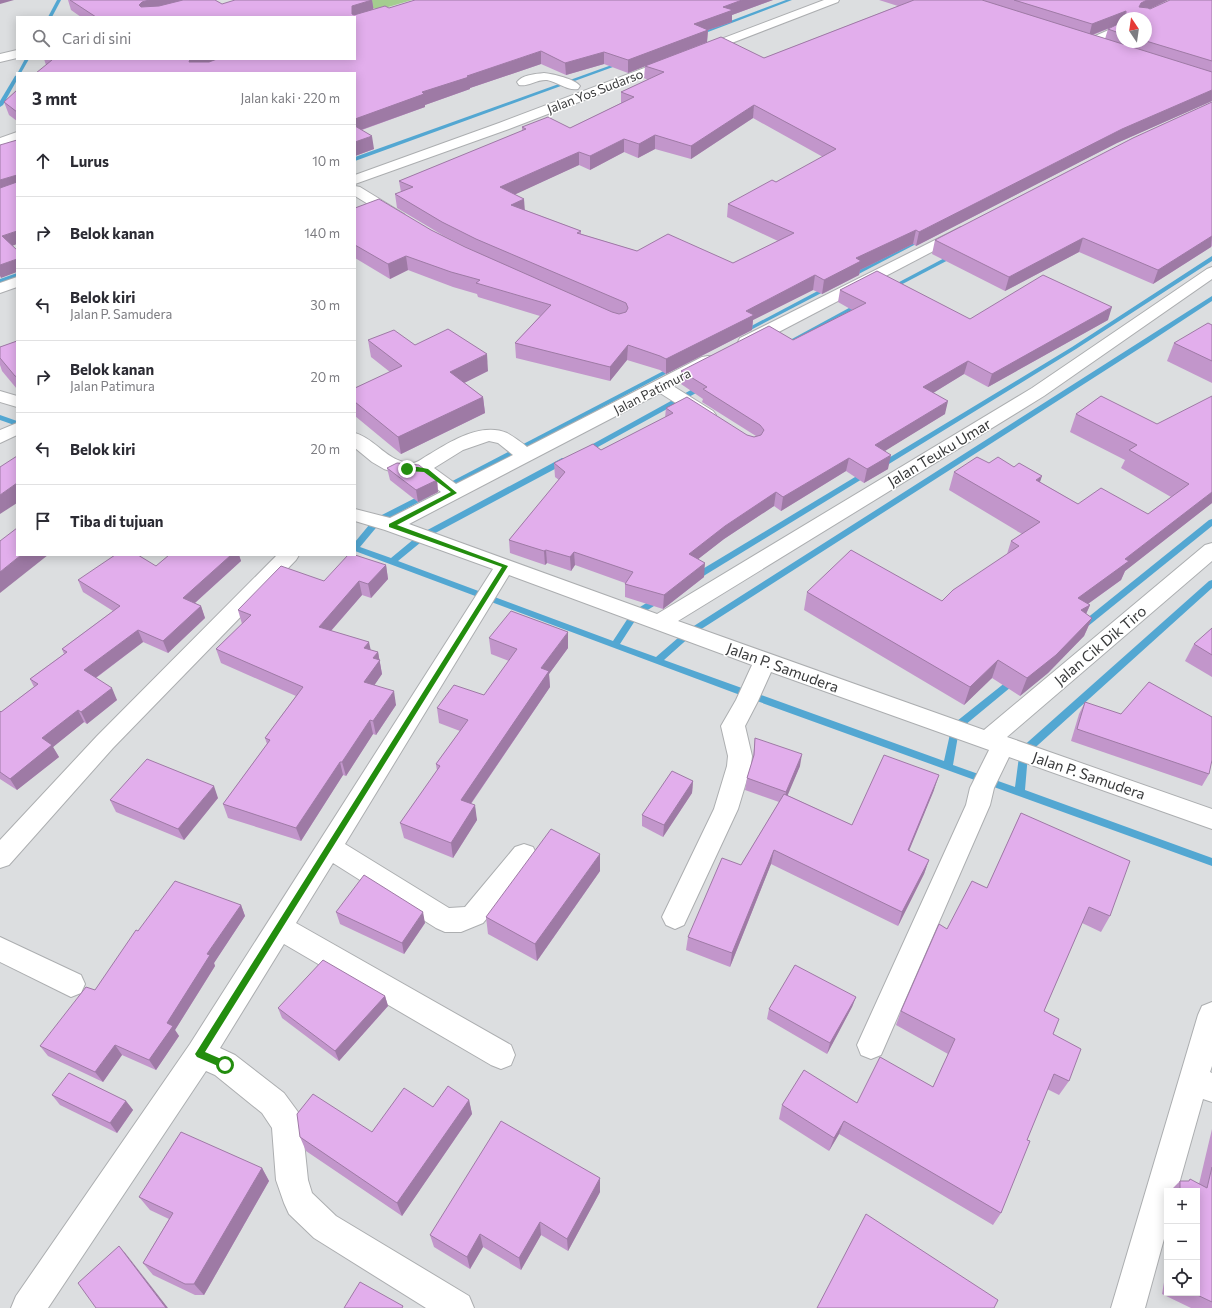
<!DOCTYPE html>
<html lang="id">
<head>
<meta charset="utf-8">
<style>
	body { margin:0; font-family:Commissioner,sans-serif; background:#f7f7f7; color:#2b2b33 }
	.controls { position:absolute; right:12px; bottom:12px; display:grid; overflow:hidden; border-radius:0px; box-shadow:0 2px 10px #0003 }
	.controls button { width:36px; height:36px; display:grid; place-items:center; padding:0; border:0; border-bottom:1px solid #e1e1e2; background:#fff; color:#2b2b33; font:20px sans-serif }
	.compass { position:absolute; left:1116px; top:12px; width:36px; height:36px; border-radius:50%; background:#fff; box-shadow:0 2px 10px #0003; rotate:347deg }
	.stop { position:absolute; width:12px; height:12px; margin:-9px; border:3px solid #238d0e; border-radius:50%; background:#fff }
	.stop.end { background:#238d0e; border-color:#fff; box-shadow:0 1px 4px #0008 }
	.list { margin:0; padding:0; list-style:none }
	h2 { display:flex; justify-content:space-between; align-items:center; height:52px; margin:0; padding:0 16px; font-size:17px }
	h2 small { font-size:13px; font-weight:400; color:#7c7c81 }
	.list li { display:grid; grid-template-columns:26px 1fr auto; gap:12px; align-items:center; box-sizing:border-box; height:72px; padding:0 16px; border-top:1px solid #e1e1e2 }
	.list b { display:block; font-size:15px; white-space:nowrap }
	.list p { margin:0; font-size:13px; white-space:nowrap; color:#7c7c81 }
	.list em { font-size:13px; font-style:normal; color:#7c7c81 }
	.icon { flex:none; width:22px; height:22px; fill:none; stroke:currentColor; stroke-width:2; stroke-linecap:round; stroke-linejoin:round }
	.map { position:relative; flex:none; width:1212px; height:1308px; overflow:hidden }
	.search { position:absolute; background:#fff; box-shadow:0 2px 10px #0003; left:16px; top:16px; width:340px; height:44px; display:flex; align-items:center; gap:10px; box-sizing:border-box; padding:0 14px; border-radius:0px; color:#7c7c81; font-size:15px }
	.panel { position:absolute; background:#fff; box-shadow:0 2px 10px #0003; left:16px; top:72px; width:340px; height:484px; border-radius:0px }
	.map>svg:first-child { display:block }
</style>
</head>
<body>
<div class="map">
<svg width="1212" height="1308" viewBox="0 0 1212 1308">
	<rect width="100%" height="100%" fill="#dcdee0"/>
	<!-- green -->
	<path fill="#a4cd8f" d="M355,0H412L378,10Z"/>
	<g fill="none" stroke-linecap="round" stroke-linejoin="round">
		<!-- stream -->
		<g fill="#53a7d2" fill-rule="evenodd">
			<path d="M57,0H61L52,17H48Z"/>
			<path d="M786,0H792L700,35L696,34Z"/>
			<path d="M25,59H29L21,73L17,74Z"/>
			<path d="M620,62L624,63L355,161V157Z"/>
			<path d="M17,75V80L3,105L0,107V101L15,76Z"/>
			<path d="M911,243L916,244L851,278L846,277Z"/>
			<path d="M954,253L957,255L956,256L891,290L886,289Z"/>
			<path d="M1212,256V261L1076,349L884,467H878L877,465L1072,347Z"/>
			<path d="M17,273V277L0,283V279Z"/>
			<path d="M829,285L831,286V288L745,333L743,334L740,332Z"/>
			<path d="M1212,296V301L1148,343L692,635L664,660L944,761L952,725L1011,678H1017L1019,680L1017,682L959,730L953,765L1015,787L1020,749L1209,581L1212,580V588L1028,754L1025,790L1212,858V866L732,692L355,551V542L374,519L423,494L426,493L430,496L380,523L360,547L391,558L420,534L562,458H568V462L426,538L398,561L613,641L632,612L656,597H662L663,599L662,601L638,616L620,644L656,657L686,631Z"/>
			<path d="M860,302L863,304L862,305L784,347L782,348L779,346Z"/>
			<path d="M675,365L677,366V368L446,490H440L439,488Z"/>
			<path d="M700,385H706L707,387L587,453H584L580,451Z"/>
			<path d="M0,415L17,421V426L0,420Z"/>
			<path d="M865,471H871L872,473L697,580H691L690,578L691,576Z"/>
			<path d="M1212,519V526L1087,627H1081L1080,625L1081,623L1209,520Z"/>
		</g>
		<!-- minor casing -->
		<g stroke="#acaeb0" stroke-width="2">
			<g id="minor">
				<path d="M1122,24V31L1092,45H1084L1082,43L1084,41Z"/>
				<path d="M17,50V58L0,62V54Z"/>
				<path d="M544,73C553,74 575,79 580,86L578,89C567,91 558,82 547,80C537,79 528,87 519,85L517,82C522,75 535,74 544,73Z"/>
				<path d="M17,132V140L0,146V138Z"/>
				<path d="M355,186L360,187L404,214L406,217L404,220L399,221L394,220L355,196Z"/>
				<path d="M961,227L966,228L968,231L966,234L752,346L746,347L740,346L738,342L740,338Z"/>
				<path d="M1212,267V279L1044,396L678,621L984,730L1205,545L1212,543V561L1007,737L1212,809V829L1009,757L994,788L990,805L881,1055L871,1059L861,1055L857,1045L966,805L970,788L989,750L771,672L758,701L745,726L752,756L751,766L738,809L684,925L675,929L666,925L662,917L714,809L727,766L728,756L721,726L736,700L752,665L509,575L345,844L449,908L465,907L515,847L524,844L533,847L537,855L533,863L483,923L461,932H445L436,928L333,863L296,923L511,1045L515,1055L511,1065L501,1069L491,1065L284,944L220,1048L235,1055L284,1093L298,1112L302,1123L308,1180L312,1193L336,1216L469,1296L474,1308H426L314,1238L289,1214L284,1203L276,1180L272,1128L262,1113L215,1075L206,1071L48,1308H11L16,1296L190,1044L493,569L385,530L355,521V509L390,518L441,492L421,476L399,474L384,469L372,462L355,448V433C376,439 387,462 411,463C417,464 424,457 430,454C451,441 482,422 507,433C514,437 521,442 527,447L702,357L708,356L714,357L716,361L714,365L673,386L713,411L716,415L713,419L707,420L701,419L660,393L409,524L657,614L1032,388L1207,269ZM489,441L498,443L513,455L456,484L434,468L463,450Z"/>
				<path d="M0,391L17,396V407L0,402Z"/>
				<path d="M17,423V435L0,443V430Z"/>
				<path d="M277,555H299L296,560L113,748L9,865L0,868V840L97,736Z"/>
				<path d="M0,937L81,975L85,984L81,993L71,997L0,962Z"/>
				<path d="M1212,1002V1066L1210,1072L1212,1073V1102L1203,1099L1177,1191H1167V1228L1145,1308H1111L1198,1015L1202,1006Z"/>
			</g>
		</g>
		<!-- primary casing -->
		<g stroke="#acaeb0" stroke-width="2">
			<g id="primary">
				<path d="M824,0H839L838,2L509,129L355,184V175L499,123Z"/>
				<path d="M17,277V287L0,293V283Z"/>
			</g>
		</g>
		<!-- minor -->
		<use href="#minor" fill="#fff" fill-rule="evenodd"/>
		<!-- primary -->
		<use href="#primary" fill="#fff" fill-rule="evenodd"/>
	</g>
	<!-- wall -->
	<g fill="#c296cb" fill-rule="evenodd">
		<path d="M68,0H215L222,4L372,0L373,10L389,8L415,0H773L732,15V22L708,30L707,42L764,58L898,6L879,0H1168L1150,9L1212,0V101L1117,143L916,246L913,244L860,270L859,275L822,294L813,290L753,320L752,330L666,374L660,370L627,360L610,381L516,358L515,343L540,316L478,297L477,294L453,287L408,270L390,279L355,258V208L431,230L478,253L444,236L397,208L395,194L401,192L399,181L522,131V127L570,128L621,103V92L648,80L644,78L645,66L628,73L604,64L566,75L541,64L470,88V89L425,105V107L362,130L374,149L355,156V73L46,65L44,59H355V17H81L71,10ZM1122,18H1146V42H1122ZM1117,25L1108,29L1105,39L1093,35ZM753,118L823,157L776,182L728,204L727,217L778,241L733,263L637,251L581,234V231L525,210L515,194L579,165L590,170L624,152L638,158L655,149L691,159Z"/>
		<path d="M17,90V121L9,115L4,102Z"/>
		<path d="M1212,102V246L1211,247L1153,284L1079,252L1005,291L932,254L935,240Z"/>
		<path d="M840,290L970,319L1108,320L988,387L964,374L933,393L945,414L884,451L888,469L864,483L846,471L781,511L774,506L724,539L698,559L704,577L663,609L625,597V583L575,565L571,571L547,563L545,565L510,553L509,540L559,480L555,477L554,463L601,450L665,418L666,408L747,435L754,437L756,436L702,402L703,399L681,384V371L793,340L852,310L838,302Z"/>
		<path d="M1212,325V383L1167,361L1174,343Z"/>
		<path d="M368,340L415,345L488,371L464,383L483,397L485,413L401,454L355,416V388L390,372L371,357Z"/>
		<path d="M17,341V389L2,371L0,365V347Z"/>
		<path d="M1101,396L1212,503L1125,571L1121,580L1088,604L1090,605L1086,614L1092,618L1084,636L1048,673L1020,696L992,678L964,705L804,610L807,592L942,601L1007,554L1011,541L1022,534L949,490L954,472L989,463L1040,482L1078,504L1148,514L1171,497L1121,468L1125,460L1070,432L1076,414Z"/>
		<path d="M387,468L437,480L438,492L418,502L390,480Z"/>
		<path d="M169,555H239L241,561L195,603L201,606L205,618L168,653L143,642L96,678L117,700L87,724L84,722L53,747L59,757L17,790L0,779V711L1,712L34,687L30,679L64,654L62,649L113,611L83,592L78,580L156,566Z"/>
		<path d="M386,565L388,579L371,598L362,595L331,631L370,650L378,652L382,674L374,685L396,705L376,735L373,734L346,776L343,775L301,841L228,818L223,804L267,744L265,738L296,696L221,663L216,649L242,624L238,610L324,581Z"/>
		<path d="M1212,628V677L1185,661L1194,644Z"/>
		<path d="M489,638L568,648L549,674L550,687L471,804L477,820L453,858L404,838L400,823L437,771L436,764L460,731L439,723L437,708L484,695L509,661L491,654Z"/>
		<path d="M1085,702L1209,774L1202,786L1071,741L1079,714Z"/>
		<path d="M755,738L800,766L787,795L852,825L934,790L909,851L929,860L924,874L898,926L771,864L730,967L686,950L688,937L741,865L779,802L745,790L747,778L753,759Z"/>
		<path d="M693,781L692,793L663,837L642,826V815Z"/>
		<path d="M218,798L184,840L116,812L110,800Z"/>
		<path d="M1021,813L1110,916L1101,932L1082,923L1044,1011L1053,1034L1069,1081L1059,1095L1047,1089L1027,1140L1001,1213L993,1225L839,1134L829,1151L779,1119L782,1105L857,1103L933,1087L948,1054L896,1025L901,1011L947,929L987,888Z"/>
		<path d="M600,871L537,961L488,934L486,917Z"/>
		<path d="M241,905L245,916L214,963L215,966L175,1030L179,1036L156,1070L122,1055L103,1082L48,1056L40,1046L95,990L138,931Z"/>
		<path d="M336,912L425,923L404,954L340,924Z"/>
		<path d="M385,996L388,1006L339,1061L282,1018L278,1008Z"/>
		<path d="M856,997L852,1007L827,1054L767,1019L769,1009Z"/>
		<path d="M52,1095L126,1101L133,1110L117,1133L60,1105Z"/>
		<path d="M469,1100L472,1114L402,1216L306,1151L300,1137L372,1132L433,1107Z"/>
		<path d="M1212,1129V1308H1191L1162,1294L1167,1265V1293H1197V1191H1170L1180,1181L1199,1184Z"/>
		<path d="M262,1168L269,1181L204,1295H195L153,1275L143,1263L169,1219L150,1210L139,1197Z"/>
		<path d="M600,1192L568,1251L541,1235L521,1270L483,1247L470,1269L434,1247L430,1235Z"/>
	</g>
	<!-- shaded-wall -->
	<g fill="#9e7aa5">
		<path d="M0,0H14L0,4Z"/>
		<path d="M149,0H194L146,14L139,5L142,2Z"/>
		<path d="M372,0L374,12L355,18L352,14V6Z"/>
		<path d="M742,0H773L732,15V22L708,30L707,42L628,73V60L723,7Z"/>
		<path d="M1147,0H1168L1137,15L1139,7L1141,3Z"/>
		<path d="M1126,11L1124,18H1122V23L1089,36L1092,24Z"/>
		<path d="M541,51V64L470,88V89L425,105V107L355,132V119L422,92L467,76Z"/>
		<path d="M604,52V64L566,75L565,63Z"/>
		<path d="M190,59H225L195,69L189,62Z"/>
		<path d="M1212,90V101L1117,143L916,246L919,232L1122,129Z"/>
		<path d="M754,105L753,118L691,159V146Z"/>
		<path d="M655,135V149L638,158L639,144Z"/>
		<path d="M372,136L374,149L355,156V142Z"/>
		<path d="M624,139V152L590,170V156Z"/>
		<path d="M579,152V165L501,201L500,187Z"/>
		<path d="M17,175V190L0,188V180Z"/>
		<path d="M524,199L525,212L511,205Z"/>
		<path d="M916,230L913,244L860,270L859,275L822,294L824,280L856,258Z"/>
		<path d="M17,231V244L7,248L2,236Z"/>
		<path d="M1212,236L1211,247L1153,284L1158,270Z"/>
		<path d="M1083,238L1079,252L1005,291L1009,277Z"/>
		<path d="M406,256L408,270L390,279L388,264Z"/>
		<path d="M17,259V272L1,278L0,276V265Z"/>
		<path d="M815,275L813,290L753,320L752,330L666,374V359L746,311Z"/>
		<path d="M1112,307L1108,320L988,387L992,374Z"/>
		<path d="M628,345L627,360L610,381V367Z"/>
		<path d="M487,354L488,371L452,389L450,372Z"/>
		<path d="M968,361L964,374L920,401L923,387Z"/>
		<path d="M483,397L485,413L401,454L398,437Z"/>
		<path d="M948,401L945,414L872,459L875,445Z"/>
		<path d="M891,455L888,469L864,483L867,469Z"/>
		<path d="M849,458L846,471L781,511L783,497Z"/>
		<path d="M1042,476L1036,494V480Z"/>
		<path d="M437,480L438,492L418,502L416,490Z"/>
		<path d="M17,483V503L0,514V495Z"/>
		<path d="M776,492L774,506L724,539L688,567L689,554L725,526Z"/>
		<path d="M1212,492V503L1125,571L1121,580L1071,616L1078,598L1125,559Z"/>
		<path d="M546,550L547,563L545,565L544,551Z"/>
		<path d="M574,552L575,565L571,571L570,557Z"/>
		<path d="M21,555H48L0,593V572Z"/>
		<path d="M231,555H239L241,561L187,610L183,598Z"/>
		<path d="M705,563L704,577L663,609L664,595Z"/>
		<path d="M386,565L388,579L371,598L368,584Z"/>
		<path d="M359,581L362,595L322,641L319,627Z"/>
		<path d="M1090,605L1082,623L1081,610Z"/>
		<path d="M201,606L205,618L168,653L163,641Z"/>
		<path d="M1092,618L1084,636L1048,673L1020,696L1027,678Z"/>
		<path d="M138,630L143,642L90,682L84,670Z"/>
		<path d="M568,632V648L549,674L550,687L463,815L461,800L541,668Z"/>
		<path d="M369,642L372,656L364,648Z"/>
		<path d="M378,652L382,674L367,696L364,682L373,658Z"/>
		<path d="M998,660L992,678L964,705L970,687Z"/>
		<path d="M112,688L117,700L87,724L81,712Z"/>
		<path d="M394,691L396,705L376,735L373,721Z"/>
		<path d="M78,710L84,722L53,747L59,757L17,790L10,779L42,738Z"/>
		<path d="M370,720L373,734L346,776L342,762Z"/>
		<path d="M802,754L800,766L784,804L786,792Z"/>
		<path d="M340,762L343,775L301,841L296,828Z"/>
		<path d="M939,775L934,790L903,865L908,850Z"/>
		<path d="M693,781L692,793L663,837L664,825Z"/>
		<path d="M214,786L218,798L184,840L178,829Z"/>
		<path d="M475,805L477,820L453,858L451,843Z"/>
		<path d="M774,850L771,864L730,967L732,953Z"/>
		<path d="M600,854V871L537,961L535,944Z"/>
		<path d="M929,860L924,874L898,926L902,912Z"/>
		<path d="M241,905L245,916L214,963L215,966L175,1030L179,1036L156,1070L149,1060L167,1023L207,954Z"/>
		<path d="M423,912L425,923L404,954L402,943Z"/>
		<path d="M385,996L388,1006L339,1061L335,1051Z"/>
		<path d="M856,997L852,1007L827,1054L830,1043Z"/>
		<path d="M115,1045L122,1055L103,1082L95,1072Z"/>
		<path d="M469,1100L472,1114L402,1216L397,1203Z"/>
		<path d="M126,1101L133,1110L117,1133L110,1123Z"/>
		<path d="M844,1121L839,1134L829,1151L834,1138Z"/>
		<path d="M262,1168L269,1181L204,1295L194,1284Z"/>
		<path d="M600,1178V1192L568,1251L567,1239Z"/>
		<path d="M540,1222L541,1235L521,1270L519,1258Z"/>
		<path d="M480,1234L483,1247L470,1269L467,1257Z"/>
		<path d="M119,1246L126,1254L168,1308H166Z"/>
	</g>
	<!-- building -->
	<g fill="#e2aeec" stroke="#9e7aa5" fill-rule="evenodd">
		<path d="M70,0H149L142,2L139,5L141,7L159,6L183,0H215L222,4L235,0H372L352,6V14L354,15L385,6L389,8L415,0H742L723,7L733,10L694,24L708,30L628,60L604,52L565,63L541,51L467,76L469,77L422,92L424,94L355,119V73H36L52,60L51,59H190L189,62H209L217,59H355V17H96Z"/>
		<path d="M914,0H982L1212,72V90L1122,129L919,232L916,230L856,258L861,261L824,280L815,275L746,311L754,315L666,359L660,356L628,345L610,367L515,343L551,305L476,283L480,280L451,272L406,256L388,264L355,245V208L379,199L431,230L465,247L612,312L619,314L626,312L628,308L626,303L476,239L442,222L395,194L413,187L399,181L526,129L522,127L548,117L570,128L634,97L621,92L664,72L645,66L721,37L764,58ZM754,105L836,149L776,182L772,180L728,204L794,233L733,263L668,234L637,251L577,233L581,231L511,205L524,199L500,187L579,152L590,156L624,139L639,144L655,135L691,146Z"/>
		<path d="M1014,0H1147L1141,3L1139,7L1148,8L1150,9L1170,0H1212V61L1146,41V18H1126V11L1092,24Z"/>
		<path d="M1122,22V34L1108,29Z"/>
		<path d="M17,90V112L4,102Z"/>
		<path d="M1212,102V236L1158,270L1083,238L1009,277L935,240L1133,138Z"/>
		<path d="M355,126L372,136L355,142Z"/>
		<path d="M17,140V175L0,180V145Z"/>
		<path d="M17,182V231L2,236L17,250V259L0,265V188Z"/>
		<path d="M877,271L970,319L1043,275L1112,307L992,374L968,361L923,387L948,401L875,445L891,455L867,469L849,458L783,497L776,492L725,526L689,554L705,563L664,595L625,584L633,572L574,552L570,557L546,550L544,551L509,540L565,472L554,463L593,444L601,450L673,413L666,408L687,397L747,435L754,437L761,435L764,430L760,425L703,389L707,387L681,371L769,326L793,340L866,303L840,290Z"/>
		<path d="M1208,323L1212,325V361L1174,343Z"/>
		<path d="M448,329L487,354L450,372L483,397L398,437L355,402V388L402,366L368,340L394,330L415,345Z"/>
		<path d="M17,341V377L15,376L0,358V347Z"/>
		<path d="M1101,396L1157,424L1212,396V492L1125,559L1129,561L1078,598L1090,605L1081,610L1092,618L1056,655L1027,678L998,660L970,687L807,592L851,550L942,601L953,590L1019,546L1011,541L1040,522L954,472L977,457L989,463L998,457L1014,467L1019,463L1042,476L1036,480L1078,504L1101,488L1148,514L1189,484L1129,450L1137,445L1076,414Z"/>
		<path d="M17,456V483L0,495V467Z"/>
		<path d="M397,463L419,465L437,480L416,490L387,468Z"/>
		<path d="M17,528V555H21L0,572V541Z"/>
		<path d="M115,555H138L156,566L169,555H231L183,598L201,606L163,641L138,630L84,670L112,688L81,712L78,710L42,738L52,745L10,779L0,772V711L1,712L38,684L30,679L67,652L62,649L120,606L78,580Z"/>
		<path d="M348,555H355L386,565L368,584L359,581L319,627L369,642L364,648L378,652L373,658L380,660L364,682L394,691L373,721L370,720L342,762H340L296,828L223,804L270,740L265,738L303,687L216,649L251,615L238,610L281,566L324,581Z"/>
		<path d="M511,611L568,632L541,668L549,671L461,800L475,805L451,843L400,823L440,766L436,764L468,720L437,708L454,685L484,695L517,649L489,638Z"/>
		<path d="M1212,628V655L1194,644Z"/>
		<path d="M1149,682L1212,717V760L1209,774L1077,729L1085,702L1121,714Z"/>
		<path d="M755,738L802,754L786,792L747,778L754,755Z"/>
		<path d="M884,755L939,775L908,850L929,860L902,912L774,850L732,953L688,937L722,858L741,865L784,794L852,825Z"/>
		<path d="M147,759L214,786L178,829L110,800Z"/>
		<path d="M672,771L693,781L664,825L642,815Z"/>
		<path d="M1021,813L1130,861L1110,916L1089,907L1044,1011L1059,1019L1053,1034L1081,1049L1069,1081L1054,1074L1027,1140L1030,1141L1001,1213L844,1121L834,1138L782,1105L804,1070L857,1103L880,1057L933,1087L955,1039L901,1011L939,924L947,929L972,881L987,888Z"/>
		<path d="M551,829L600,854L535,944L486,917Z"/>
		<path d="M364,875L423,912L402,943L336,912Z"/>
		<path d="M175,881L241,905L207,954L210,955L167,1023L173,1026L149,1060L115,1045L95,1072L40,1046L86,987L95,990L136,930L138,931Z"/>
		<path d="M323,960L385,996L335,1051L278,1008Z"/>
		<path d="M795,965L856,997L830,1043L769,1009Z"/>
		<path d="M69,1073L126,1101L110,1123L52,1095Z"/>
		<path d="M448,1086L469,1100L397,1203L300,1137L297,1114L313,1094L372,1132L404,1088L433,1107Z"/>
		<path d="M501,1121L600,1178L567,1239L540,1222L519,1258L480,1234L467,1257L430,1235Z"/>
		<path d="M181,1132L262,1168L194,1284H185L143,1263L173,1213L139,1197Z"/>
		<path d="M1212,1167V1302L1193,1293H1197V1191H1180V1181H1189L1190,1179L1207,1188Z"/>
		<path d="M866,1214L998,1300L994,1308H817Z"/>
		<path d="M119,1246L166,1308H96L78,1283Z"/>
		<path d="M360,1282L403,1306L402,1308H344Z"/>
	</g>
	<!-- route -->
	<path fill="#238d0e" d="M418,467L428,469L457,493L397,525L508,566L205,1052L228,1062L230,1065L228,1068L225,1069L197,1057L195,1054L197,1051L502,567L389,527V524L451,492L424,472L407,471L405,469L407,467Z"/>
	<g text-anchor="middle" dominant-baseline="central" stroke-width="3" stroke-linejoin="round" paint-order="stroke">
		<!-- far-street labels -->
		<g font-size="13" fill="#393a3b" stroke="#fff">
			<text transform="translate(595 91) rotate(-21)">Jalan Yos Sudarso</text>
			<text transform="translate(652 391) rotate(-27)">Jalan Patimura</text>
		</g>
		<!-- street labels -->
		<g font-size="15" fill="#393a3b" stroke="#fff">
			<text transform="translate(939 452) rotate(-31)">Jalan Teuku Umar</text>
			<text transform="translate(1100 645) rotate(-40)">Jalan Cik Dik Tiro</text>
			<text transform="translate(783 667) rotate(20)">Jalan P. Samudera</text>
			<text transform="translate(1089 775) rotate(19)">Jalan P. Samudera</text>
		</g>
	</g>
</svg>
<div class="controls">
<button>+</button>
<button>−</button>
<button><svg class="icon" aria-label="locate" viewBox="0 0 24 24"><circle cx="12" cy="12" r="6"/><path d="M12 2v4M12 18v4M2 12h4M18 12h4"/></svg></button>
</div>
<svg class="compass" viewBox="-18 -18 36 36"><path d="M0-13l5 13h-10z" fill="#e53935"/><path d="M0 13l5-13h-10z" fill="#7c7c81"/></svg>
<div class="stop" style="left:225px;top:1065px"></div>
<div class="stop end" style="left:407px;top:469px"></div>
<div class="search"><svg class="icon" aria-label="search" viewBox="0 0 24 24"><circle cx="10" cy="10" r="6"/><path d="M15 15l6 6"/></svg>Cari di sini</div>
<section class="panel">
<h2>3 mnt<small>Jalan kaki · 220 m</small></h2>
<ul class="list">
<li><svg class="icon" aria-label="ahead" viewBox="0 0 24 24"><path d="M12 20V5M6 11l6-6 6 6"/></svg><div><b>Lurus</b></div><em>10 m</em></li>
<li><svg class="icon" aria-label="right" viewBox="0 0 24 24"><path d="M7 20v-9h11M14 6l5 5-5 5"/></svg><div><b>Belok kanan</b></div><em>140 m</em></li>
<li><svg class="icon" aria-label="left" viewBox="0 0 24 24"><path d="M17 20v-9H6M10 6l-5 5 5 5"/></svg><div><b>Belok kiri</b><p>Jalan P. Samudera</p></div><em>30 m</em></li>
<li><svg class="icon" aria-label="right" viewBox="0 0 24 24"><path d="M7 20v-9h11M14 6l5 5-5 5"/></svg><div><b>Belok kanan</b><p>Jalan Patimura</p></div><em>20 m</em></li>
<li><svg class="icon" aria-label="left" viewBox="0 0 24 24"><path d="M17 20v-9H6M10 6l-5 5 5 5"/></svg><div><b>Belok kiri</b></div><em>20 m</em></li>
<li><svg class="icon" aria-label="arrive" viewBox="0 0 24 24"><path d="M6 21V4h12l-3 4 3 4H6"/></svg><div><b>Tiba di tujuan</b></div></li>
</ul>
</section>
</div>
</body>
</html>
